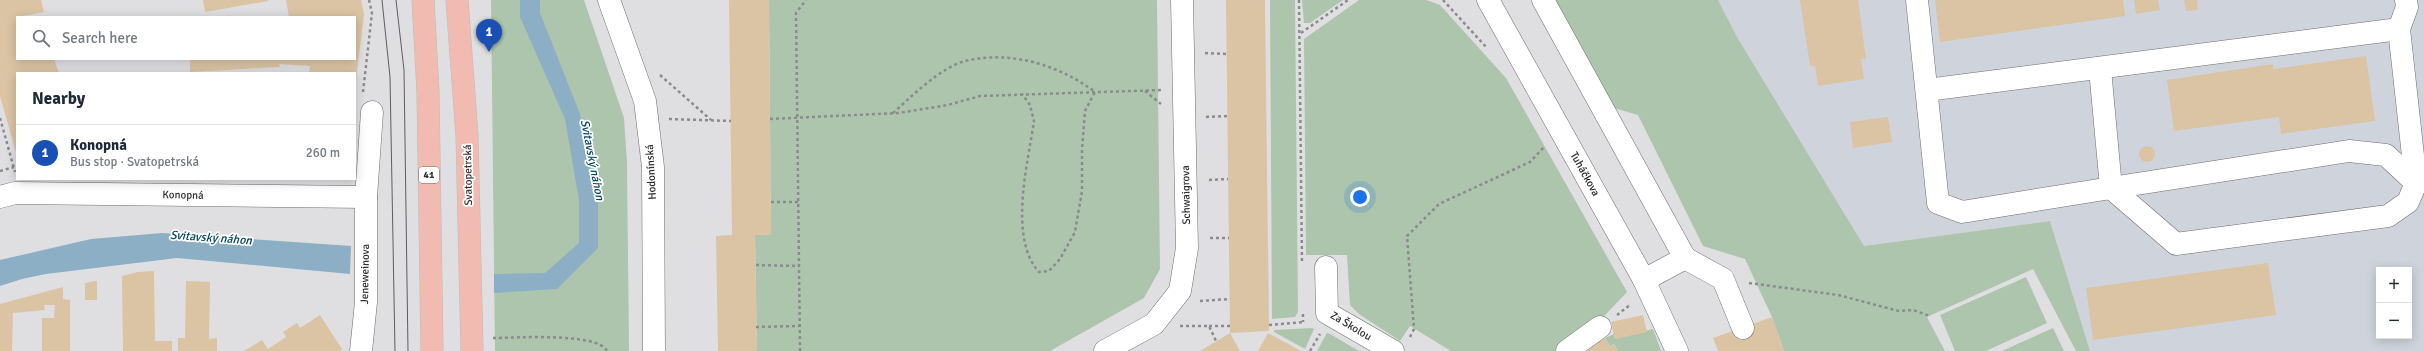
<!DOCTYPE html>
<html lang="en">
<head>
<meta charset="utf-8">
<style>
	body { margin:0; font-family:Signika,sans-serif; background:#f6f6f7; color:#1f2937 }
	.controls { position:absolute; right:12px; bottom:12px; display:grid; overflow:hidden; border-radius:0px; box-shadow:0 2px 10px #0003 }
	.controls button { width:36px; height:36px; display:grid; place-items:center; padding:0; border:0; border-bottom:1px solid #e0e1e3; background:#fff; color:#1f2937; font:20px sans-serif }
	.you { position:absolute; left:1360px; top:197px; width:14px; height:14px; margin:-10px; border:3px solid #fff; border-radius:50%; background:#1a73e8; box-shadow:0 0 0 6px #1a73e833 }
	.badge { display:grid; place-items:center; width:26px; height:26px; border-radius:50%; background:#ea580c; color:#fff; font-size:13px; font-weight:700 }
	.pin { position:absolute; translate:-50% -33px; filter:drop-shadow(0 1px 2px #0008) }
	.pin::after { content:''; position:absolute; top:21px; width:14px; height:12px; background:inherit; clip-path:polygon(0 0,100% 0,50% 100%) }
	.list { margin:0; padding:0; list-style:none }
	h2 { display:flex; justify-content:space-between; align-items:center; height:52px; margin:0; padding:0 16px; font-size:17px }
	h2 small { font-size:13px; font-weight:400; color:#747a83 }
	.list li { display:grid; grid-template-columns:26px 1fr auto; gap:12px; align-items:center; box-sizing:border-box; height:56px; padding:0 16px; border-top:1px solid #e0e1e3 }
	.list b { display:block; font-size:15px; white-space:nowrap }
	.list p { margin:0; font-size:13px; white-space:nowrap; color:#747a83 }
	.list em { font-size:13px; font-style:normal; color:#747a83 }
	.icon { flex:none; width:22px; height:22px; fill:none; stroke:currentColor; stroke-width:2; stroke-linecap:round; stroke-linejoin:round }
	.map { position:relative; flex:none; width:2424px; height:351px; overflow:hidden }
	.search { position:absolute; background:#fff; box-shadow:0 2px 10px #0003; left:16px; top:16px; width:340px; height:44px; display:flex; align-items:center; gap:10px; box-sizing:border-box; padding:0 14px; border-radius:0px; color:#747a83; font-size:15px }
	.panel { position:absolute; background:#fff; box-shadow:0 2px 10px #0003; left:16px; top:72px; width:340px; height:108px; border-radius:0px }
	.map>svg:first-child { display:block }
</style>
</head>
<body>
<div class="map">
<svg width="2424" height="351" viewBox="0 0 2424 351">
	<rect width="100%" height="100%" fill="#dfdfe1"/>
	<!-- built -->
	<path fill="#cfd4dc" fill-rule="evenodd" d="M1718,0H2424V351H2090L2050,221L1864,246L1737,37ZM2379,270H2409V336H2379Z"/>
	<!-- green -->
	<g fill="#acc5ac">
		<path d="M491,0H584L624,118L627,163L629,351H495Z"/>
		<path d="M769,0H1157L1160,269L1144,298L1050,351H757L755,235H771Z"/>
		<path d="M1270,0H1295L1298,312L1295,317L1272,319Z"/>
		<path d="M1302,0H1343L1310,23H1304Z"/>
		<path d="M1359,0H1426L1440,5L1506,78L1627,292L1589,332L1557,351H1451L1410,326L1400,341L1359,314L1350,305L1347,255H1306L1304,39Z"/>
		<path d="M1551,0H1718L1737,37L1864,246L2050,221L2090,351H2076L2033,269L1927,317L1945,351H1784L1772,317L1745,259L1703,246L1638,115L1614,108Z"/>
		<path d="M2026,277L2047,323L1986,351H1955L1940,315Z"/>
		<path d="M1312,328L1314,329L1305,349L1274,332V330Z"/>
		<path d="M2053,328L2064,351H2002Z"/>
		<path d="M1653,329L1661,351H1618L1614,344L1610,346L1605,338L1614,334L1615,339Z"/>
		<path d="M1327,333L1330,334L1359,351H1317Z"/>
	</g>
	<!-- water -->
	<g fill="#8cafc6">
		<path d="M520,0H540V13L580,114L598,194V248L557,289L494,293V274L545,273L579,243V200L565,119L520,17Z"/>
		<path d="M162,233L351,246L350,274L177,258L46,274L22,279L0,286V260L91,239Z"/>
	</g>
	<!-- building -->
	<g fill="#dac4a3">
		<path d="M0,0H41L44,12L17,17V59H54L59,73H17V156L0,96Z"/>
		<path d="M203,0H268V1L205,12Z"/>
		<path d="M286,0H361L364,14L356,81L355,73H309L310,66L279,64L280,67L190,72V59H355V17H289Z"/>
		<path d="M729,0H769L771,235H755L757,351H718L716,236L732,235Z"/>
		<path d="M1226,0H1265L1269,331L1230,333L1240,351H1200L1230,333Z"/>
		<path d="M1800,0H1858L1866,59H1861L1864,79L1818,86L1815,66H1810Z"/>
		<path d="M1935,0H2123L2125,16L1940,42Z"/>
		<path d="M2134,0H2158L2160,10L2136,14Z"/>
		<path d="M2184,0H2197L2198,10L2186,11Z"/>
		<path d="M2366,56L2375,121L2281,134L2279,117L2174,131L2167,80L2273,64V69Z"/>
		<path d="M1888,117L1892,142L1853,148L1850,122Z"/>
		<circle cx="2147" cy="154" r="8"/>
		<path d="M2268,263L2276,315L2093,340L2086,288Z"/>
		<path d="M154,271L155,341H172V351H123L122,276L138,272Z"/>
		<path d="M97,281V300H85V283Z"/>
		<path d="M186,281L210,282L209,339L217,338V351H178V338H185Z"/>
		<path d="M63,287V299L70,300V351H42V318H54L55,305H44L45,310L13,313L12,351H0V304Z"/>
		<path d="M320,315L342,349L340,351H244L262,340L268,349L286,337L283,332L297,323L300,328Z"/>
		<path d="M1643,315L1647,332L1615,339L1611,322Z"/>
		<path d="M1772,317L1784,351H1718L1713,338Z"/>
		<path d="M1268,333L1301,351H1258Z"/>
		<path d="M1605,338L1610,346L1614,344L1618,351H1584Z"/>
	</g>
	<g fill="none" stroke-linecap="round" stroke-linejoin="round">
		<!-- minor casing -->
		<g stroke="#6d6d6e" stroke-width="23">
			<g id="minor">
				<path d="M609,0L645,101L653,167L654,351"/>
				<path d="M1488,0L1644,280L1677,351"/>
				<path d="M1543,0L1685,258"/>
				<path d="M1917,0L1938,203L1962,212L2111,188L2176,244L2388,216L2408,202L2416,183L2399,29L2407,7L2406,0"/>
				<path d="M2100,69L2111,188L2349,151L2386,155L2416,183L2423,182"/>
				<path d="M1927,90L2399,29"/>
				<path d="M0,197L15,193L366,197"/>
				<path d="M1326,267L1327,313L1393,351"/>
				<path d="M1644,280L1685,258L1723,279L1743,328"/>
				<path d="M361,351L366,302V197L372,112"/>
				<path d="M1105,351L1154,324L1180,291L1187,248L1182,0"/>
				<path d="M1567,351L1600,327"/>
			</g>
		</g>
		<!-- major casing -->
		<g stroke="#bcbcbc" stroke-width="23">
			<g id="major">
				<path d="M423,0L428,92L432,351"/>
				<path d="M457,0L467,136L472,351"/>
			</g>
		</g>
		<!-- path -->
		<g stroke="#8a8b8c" stroke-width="2.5" stroke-dasharray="3 3" stroke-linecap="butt">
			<path d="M1299,0L1302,263"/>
			<path d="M1443,0L1487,48"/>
			<path d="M1301,33L1348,0"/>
			<path d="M1205,53L1227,54"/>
			<path d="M660,75L711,120"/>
			<path d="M1145,91L1161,104"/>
			<path d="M363,92L372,13L369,0"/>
			<path d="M893,113C912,96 940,68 965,61C1011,50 1059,65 1095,92L1085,111L1082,149V191L1075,232L1060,259L1049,271L1039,272C1008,238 1028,163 1034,121L1030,105L1022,94"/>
			<path d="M1206,117L1228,116"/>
			<path d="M0,118L15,172"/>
			<path d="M669,119L731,121"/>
			<path d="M770,119L898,113L948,105L980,96L1162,90"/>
			<path d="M0,171L14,167"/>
			<path d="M1209,180L1228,179"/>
			<path d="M771,202H798"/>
			<path d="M1210,238H1229"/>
			<path d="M756,265L799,266"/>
			<path d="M1749,283L1838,295L1899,311L1913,310L1930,316"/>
			<path d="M1200,301L1230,299"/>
			<path d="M1303,314V322"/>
			<path d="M1617,315L1630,305"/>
			<path d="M1269,325L1305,322"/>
			<path d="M1180,326H1209L1216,341"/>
			<path d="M1209,326H1230"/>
			<path d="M756,327L799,326"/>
			<path d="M1410,337L1414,329L1407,236L1439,204L1530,162L1544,147"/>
			<path d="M493,338C513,338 598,332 607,351"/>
			<path d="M800,351L796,13L806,0"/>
			<path d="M1310,351L1320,334"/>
		</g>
		<!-- minor -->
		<use href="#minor" stroke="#fff" stroke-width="22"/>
		<!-- major -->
		<use href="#major" stroke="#f1bbb2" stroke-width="22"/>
		<!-- tram -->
		<g stroke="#5d5d5e" stroke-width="1">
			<path d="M382,0L390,77L395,351"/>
			<path d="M396,0L404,70L408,351"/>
		</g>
	</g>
	<g text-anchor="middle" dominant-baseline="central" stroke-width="3.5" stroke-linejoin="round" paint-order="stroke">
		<!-- shield labels -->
		<rect fill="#fff" stroke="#6d6d6d" stroke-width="1" x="419" y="167" width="20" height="16" rx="3"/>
		<g font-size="10" font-weight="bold" fill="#2e2f2f">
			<text x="429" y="175">41</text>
		</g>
		<!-- street labels -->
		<g font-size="11" fill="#2e2f2f" stroke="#fff">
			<text transform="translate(651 172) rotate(-93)">Hodonínská</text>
			<text transform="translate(1585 174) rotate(61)">Tuháčkova</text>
			<text transform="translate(468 175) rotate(-91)">Svatopetrská</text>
			<text transform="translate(183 195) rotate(1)">Konopná</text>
			<text transform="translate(1186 195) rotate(-91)">Schwaigrova</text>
			<text transform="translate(365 274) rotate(-89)">Jeneweinova</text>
			<text transform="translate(1351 326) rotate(31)">Za Školou</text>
		</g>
		<!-- water labels -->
		<g font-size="12" font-style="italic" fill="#024666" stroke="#fff">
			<text transform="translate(592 160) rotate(79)">Svitavský náhon</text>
			<text transform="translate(211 238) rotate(4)">Svitavský náhon</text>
		</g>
	</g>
</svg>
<div class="controls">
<button>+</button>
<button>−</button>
</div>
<div class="you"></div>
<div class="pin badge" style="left:489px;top:52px;background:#1a4fb4">1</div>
<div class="search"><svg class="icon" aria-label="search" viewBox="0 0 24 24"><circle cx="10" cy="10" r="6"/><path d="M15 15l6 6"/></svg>Search here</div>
<section class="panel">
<h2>Nearby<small></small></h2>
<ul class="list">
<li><span class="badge" style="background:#1a4fb4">1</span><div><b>Konopná</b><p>Bus stop · Svatopetrská</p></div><em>260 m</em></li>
</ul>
</section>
</div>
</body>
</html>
